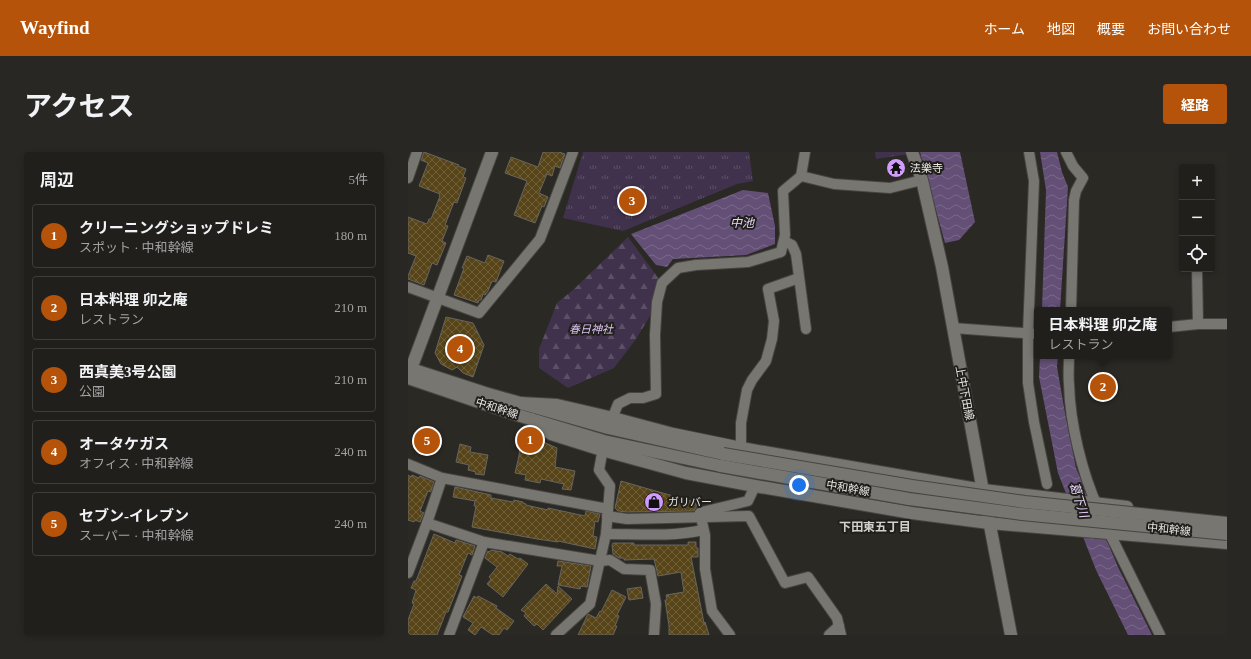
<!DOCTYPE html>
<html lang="ja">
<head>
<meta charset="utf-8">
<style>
	body { margin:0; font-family:"Times New Roman","Noto Sans JP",serif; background:#282724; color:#f1f3f6 }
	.controls { position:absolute; right:12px; top:12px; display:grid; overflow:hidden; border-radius:4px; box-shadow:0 2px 6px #0003 }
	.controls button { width:36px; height:36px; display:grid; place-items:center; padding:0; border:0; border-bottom:1px solid #3d3d3a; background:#201f1b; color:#f1f3f6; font:20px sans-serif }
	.you { position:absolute; left:391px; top:333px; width:14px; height:14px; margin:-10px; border:3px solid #fff; border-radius:50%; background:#1a73e8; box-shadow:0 0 0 6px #1a73e833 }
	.badge { display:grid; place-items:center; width:26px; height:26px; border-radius:50%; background:#b45309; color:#fff; font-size:13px; font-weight:700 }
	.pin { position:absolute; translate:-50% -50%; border:2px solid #fff; box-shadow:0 1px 4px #0006 }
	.popup { position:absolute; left:626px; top:155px; width:138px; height:52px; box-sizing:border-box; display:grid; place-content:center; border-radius:4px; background:#201f1b; filter:drop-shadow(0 1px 3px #0005); font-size:13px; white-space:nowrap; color:#a2a2a3 }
	.popup b { font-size:15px; color:#f1f3f6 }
	.popup::after { content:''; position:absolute; left:50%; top:100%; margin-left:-8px; border:8px solid transparent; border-top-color:#201f1b }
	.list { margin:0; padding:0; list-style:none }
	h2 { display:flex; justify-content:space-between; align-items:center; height:52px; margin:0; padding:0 16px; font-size:17px }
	h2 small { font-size:13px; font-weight:400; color:#a2a2a3 }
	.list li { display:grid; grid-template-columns:26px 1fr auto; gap:12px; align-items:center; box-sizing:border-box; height:64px; margin:0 8px 8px; padding:0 8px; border:1px solid #3d3d3a; border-radius:4px }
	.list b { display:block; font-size:15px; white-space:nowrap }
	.list p { margin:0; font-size:13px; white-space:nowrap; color:#a2a2a3 }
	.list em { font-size:13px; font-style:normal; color:#a2a2a3 }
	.icon { flex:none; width:22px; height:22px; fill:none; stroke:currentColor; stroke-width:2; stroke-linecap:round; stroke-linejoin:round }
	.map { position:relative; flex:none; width:819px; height:483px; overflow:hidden; border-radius:4px }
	header { display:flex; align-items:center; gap:24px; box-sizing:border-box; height:56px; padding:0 20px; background:#b45309; color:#fff }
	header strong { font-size:19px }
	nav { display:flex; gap:22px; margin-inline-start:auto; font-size:14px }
	.intro { display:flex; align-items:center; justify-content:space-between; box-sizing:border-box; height:96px; padding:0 24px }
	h1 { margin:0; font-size:28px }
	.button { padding:10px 18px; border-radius:4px; background:#b45309; color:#fff; font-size:14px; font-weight:700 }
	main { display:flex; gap:24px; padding:0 24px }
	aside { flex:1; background:#201f1b; border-radius:4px; box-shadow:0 2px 6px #0003 }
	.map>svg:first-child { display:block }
</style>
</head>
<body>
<header>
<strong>Wayfind</strong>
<nav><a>ホーム</a><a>地図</a><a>概要</a><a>お問い合わせ</a></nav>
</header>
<div class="intro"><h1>アクセス</h1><a class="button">経路</a></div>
<main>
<aside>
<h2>周辺<small>5件</small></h2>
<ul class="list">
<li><span class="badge">1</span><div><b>クリーニングショップドレミ</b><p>スポット · 中和幹線</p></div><em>180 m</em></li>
<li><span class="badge">2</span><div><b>日本料理 卯之庵</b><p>レストラン</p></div><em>210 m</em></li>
<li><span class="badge">3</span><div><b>西真美3号公園</b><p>公園</p></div><em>210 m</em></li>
<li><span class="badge">4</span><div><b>オータケガス</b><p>オフィス · 中和幹線</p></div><em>240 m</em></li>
<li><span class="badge">5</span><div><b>セブン-イレブン</b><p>スーパー · 中和幹線</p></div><em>240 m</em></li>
</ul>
</aside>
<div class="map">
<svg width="819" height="483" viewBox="0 0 819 483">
	<defs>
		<pattern id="forest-firs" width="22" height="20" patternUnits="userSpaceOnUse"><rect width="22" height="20" fill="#40324d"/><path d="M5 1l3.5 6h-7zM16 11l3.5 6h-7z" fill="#5c5066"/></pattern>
		<pattern id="park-tufts" width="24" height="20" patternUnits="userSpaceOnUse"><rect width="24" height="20" fill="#40324d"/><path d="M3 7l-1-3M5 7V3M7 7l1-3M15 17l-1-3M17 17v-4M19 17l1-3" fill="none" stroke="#5c5066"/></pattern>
		<pattern id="water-waves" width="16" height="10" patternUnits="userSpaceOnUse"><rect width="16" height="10" fill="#645077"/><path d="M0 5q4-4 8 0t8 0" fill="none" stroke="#7a698a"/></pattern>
		<pattern id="building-cross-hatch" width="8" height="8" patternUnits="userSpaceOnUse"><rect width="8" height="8" fill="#574519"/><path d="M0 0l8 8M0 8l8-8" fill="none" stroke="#6f603a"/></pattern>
	</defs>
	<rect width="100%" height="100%" fill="#2b2924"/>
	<!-- forest -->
	<path fill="url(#forest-firs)" d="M220,85L254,131L242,164L228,187L206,216L160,236L131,216V197L149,151L165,138Z"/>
	<!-- park -->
	<g fill="url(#park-tufts)">
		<path d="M175,0H341L345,29L329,32L215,79L155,66Z"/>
		<path d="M467,0H500L501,2L468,7Z"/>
	</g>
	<!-- water -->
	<g fill="url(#water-waves)">
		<path d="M512,0H552L567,70L551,88L537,91Z"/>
		<path d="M632,0H649L654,20L660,35L652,158H634L638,38Z"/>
		<path d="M335,38L360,41L367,74V92L338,103L265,107L259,115L248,113L223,82Z"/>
		<path d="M632,204H650L649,215L657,261L668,316L710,415L744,483H720L688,418L650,321L631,225Z"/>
	</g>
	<!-- building -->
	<g fill="url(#building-cross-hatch)" stroke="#686560">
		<path d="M16,0L51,13L50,14L58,17L55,25L58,26L49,51L46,50L37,73L40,74L34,89L38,91L29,113L24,111L16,133L0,127V124L8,104L0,101V65L19,72L21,67H23L32,44H31L32,42L11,34L20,11L13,8Z"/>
		<path d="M135,0H151L157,2L152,16L147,14L144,24L139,22L131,41L140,45L136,55L134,54L127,71L106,63L119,29L97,21L103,5L130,15Z"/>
		<path d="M80,103L96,109L88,130L84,129L80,139L77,143L75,142L73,148H71L70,151L46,143L56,116H54L59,104L77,111Z"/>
		<path d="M38,165L65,171L76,193L65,225L55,221L49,215L44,218L33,212L27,201Z"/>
		<path d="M113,280L149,296L147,315L167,319L163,338L154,337L156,332L133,327L132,331L117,328L118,323L107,321L111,304Z"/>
		<path d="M52,292L63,295L62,300L80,303L76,323L67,322L68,320L60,318L61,313L48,310Z"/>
		<path d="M0,323L3,325L4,323L11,326L12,324L26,330L23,340L20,339L12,359L16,361L12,370L7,368L6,370L0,368Z"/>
		<path d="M213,329L237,336L290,351L286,359L219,360L210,359L207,356Z"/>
		<path d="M47,335L83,343V346L105,350L106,348L115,350V351L118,352V353L140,358V356L177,364L178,359L192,362L190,370L187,369L185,384L189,385L187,397L150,389V390L129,387L64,375L68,354H66L67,349L45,345Z"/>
		<path d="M26,382L47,391L48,388L67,394L64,403L60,401L51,423L54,424L40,460H38L29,483H0V468L6,452L4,451L8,438L3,436L6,429H8Z"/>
		<path d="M280,390H288V396H290V405H283L296,471L297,470L301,483H261V474L257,448H259L258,443L276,440L273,420L250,424L246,407L216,408V406H211L205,402L204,393L205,391H226V393H280Z"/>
		<path d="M83,398L94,400L100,404L102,402L110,407L112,406L120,412L95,445L79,432L83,427L81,425L89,415L77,406L80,399L81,400Z"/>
		<path d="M150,409L183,414L179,435L173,434L172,437L150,433L154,414H149Z"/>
		<path d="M138,432L149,442L150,434L164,447L135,478L129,472L126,474L116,464L118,461L113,458Z"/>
		<path d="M233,435L235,446L221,448L219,437Z"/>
		<path d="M204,438L218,445L209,463L211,464L207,474H209L205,483H170L180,462L188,466L192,459L193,460Z"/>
		<path d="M66,444L69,446L70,444L89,454L88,456L106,469L99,478L96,476L91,483H85L73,475L67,483L60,478L65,471L55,465Z"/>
	</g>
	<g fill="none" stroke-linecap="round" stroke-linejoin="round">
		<!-- minor casing -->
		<g stroke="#464541" stroke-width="12">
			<g id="minor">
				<path d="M621,0L626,29L620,182V231L626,270L639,332"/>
				<path d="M658,0L665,14L675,26L668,39L666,48L663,158"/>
				<path d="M393,24L397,0"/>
				<path d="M0,26L9,0"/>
				<path d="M376,89L384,93L388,102L398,177"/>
				<path d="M789,117L790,172"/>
				<path d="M0,135L71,161L132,87L165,0"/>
				<path d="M761,175L790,172H819"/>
				<path d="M545,176L629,182"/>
				<path d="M661,204C661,213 660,223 661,232C662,271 674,322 691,358"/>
				<path d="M202,272L210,252L222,246H235L248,242L247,183L249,150L254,131L270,116L288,113L340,110L373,100L377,83L375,39L393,24L426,32L482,36L514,28"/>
				<path d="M333,296V271L339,238L344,228L358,209L364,187L366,169L360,137L391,126"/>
				<path d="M0,312L34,326L200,357"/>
				<path d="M199,364L219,367L341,364L377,431L400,425L429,466L433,483"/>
				<path d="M19,371L76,390L192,409L202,408L216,417L242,418L248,452L246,483"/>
				<path d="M699,376L752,483"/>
				<path d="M198,382C230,382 264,385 295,378"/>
				<path d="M0,421L19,371L34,326"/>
				<path d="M41,483L76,390"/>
				<path d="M148,483L182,452L198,382L202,334L191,318L196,291"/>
				<path d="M322,483L304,459L297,417V383L292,361L298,359L340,349L347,334"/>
				<path d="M421,483L431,474"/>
			</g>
		</g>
		<!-- tertiary casing -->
		<g stroke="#464541" stroke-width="14">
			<path id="tertiary" d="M0,225L84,0"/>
		</g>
		<!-- secondary casing -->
		<g stroke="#464541" stroke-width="14">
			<g id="secondary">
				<path d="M504,0L514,28L534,115L576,345"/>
				<path d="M0,216L77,241L200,276L315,302"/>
				<path d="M0,226L106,262L196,289L313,314"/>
				<path d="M112,251L149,253L205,266L265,282L333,296L575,338L719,355"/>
				<path d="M123,267L143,282L194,298L278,321L347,334L504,361L581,371L819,391"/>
				<path d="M580,363L603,483"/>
			</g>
		</g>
		<!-- minor -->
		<use href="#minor" stroke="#787671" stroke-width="10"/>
		<!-- tertiary -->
		<use href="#tertiary" stroke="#787671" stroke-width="12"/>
		<!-- secondary -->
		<use href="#secondary" stroke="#787671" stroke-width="12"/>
		<!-- secondary-bridge casing -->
		<g stroke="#464541" stroke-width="14" stroke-linecap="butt">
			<g id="secondary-bridge">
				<path d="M315,302L504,334L617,350L819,371"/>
				<path d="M313,314L501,347L614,362L819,382"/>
			</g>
		</g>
		<!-- secondary-bridge -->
		<use href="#secondary-bridge" stroke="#787671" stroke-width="12"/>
	</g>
	<!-- icons -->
	<defs>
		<g id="temple-disc" transform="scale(1)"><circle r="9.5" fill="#d09dfe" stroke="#211f1b"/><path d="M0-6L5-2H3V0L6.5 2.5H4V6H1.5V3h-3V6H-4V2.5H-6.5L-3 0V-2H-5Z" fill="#111"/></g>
		<g id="shop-disc" transform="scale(1)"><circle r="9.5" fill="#d09dfe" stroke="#211f1b"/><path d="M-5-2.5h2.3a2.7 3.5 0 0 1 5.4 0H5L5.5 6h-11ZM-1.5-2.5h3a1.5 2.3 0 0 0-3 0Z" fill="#111"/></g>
	</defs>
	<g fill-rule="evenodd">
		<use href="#temple-disc" x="488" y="16"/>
		<use href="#shop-disc" x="246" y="350"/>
	</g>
	<g text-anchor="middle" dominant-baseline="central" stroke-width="4" stroke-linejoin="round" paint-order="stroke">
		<!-- poi labels -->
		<g font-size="11" fill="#e6e5e2" stroke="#211f1b" text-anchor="start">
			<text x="502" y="16">法樂寺</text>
			<text x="260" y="350">ガリバー</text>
		</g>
		<!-- park labels -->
		<g font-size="11" font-style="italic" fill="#dcc2f6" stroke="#211f1b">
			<text x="183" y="177">春日神社</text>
		</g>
		<!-- street labels -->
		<g font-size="11" fill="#e6e5e2" stroke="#211f1b">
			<text transform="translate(557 241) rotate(79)">上中下田線</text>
			<text transform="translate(89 256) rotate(18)">中和幹線</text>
			<text transform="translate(440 336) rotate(10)">中和幹線</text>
			<text transform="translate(761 377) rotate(6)">中和幹線</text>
		</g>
		<!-- water labels -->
		<g font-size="12" font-style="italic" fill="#e7d4fb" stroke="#211f1b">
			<text x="334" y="71">中池</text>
			<text transform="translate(671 348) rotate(72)">葛下川</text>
		</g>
		<!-- neighbourhood labels -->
		<g font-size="12" font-weight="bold" fill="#d2d0ca" stroke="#211f1b">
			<text x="467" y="375">下田東五丁目</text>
		</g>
	</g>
</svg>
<div class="controls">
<button>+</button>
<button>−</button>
<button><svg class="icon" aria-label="locate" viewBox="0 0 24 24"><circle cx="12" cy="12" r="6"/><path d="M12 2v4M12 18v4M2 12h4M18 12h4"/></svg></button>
</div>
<div class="you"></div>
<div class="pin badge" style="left:122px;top:288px">1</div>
<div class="pin badge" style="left:695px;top:235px">2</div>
<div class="popup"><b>日本料理 卯之庵</b>レストラン</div>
<div class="pin badge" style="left:224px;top:49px">3</div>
<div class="pin badge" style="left:52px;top:197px">4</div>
<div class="pin badge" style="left:19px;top:289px">5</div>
</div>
</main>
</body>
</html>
